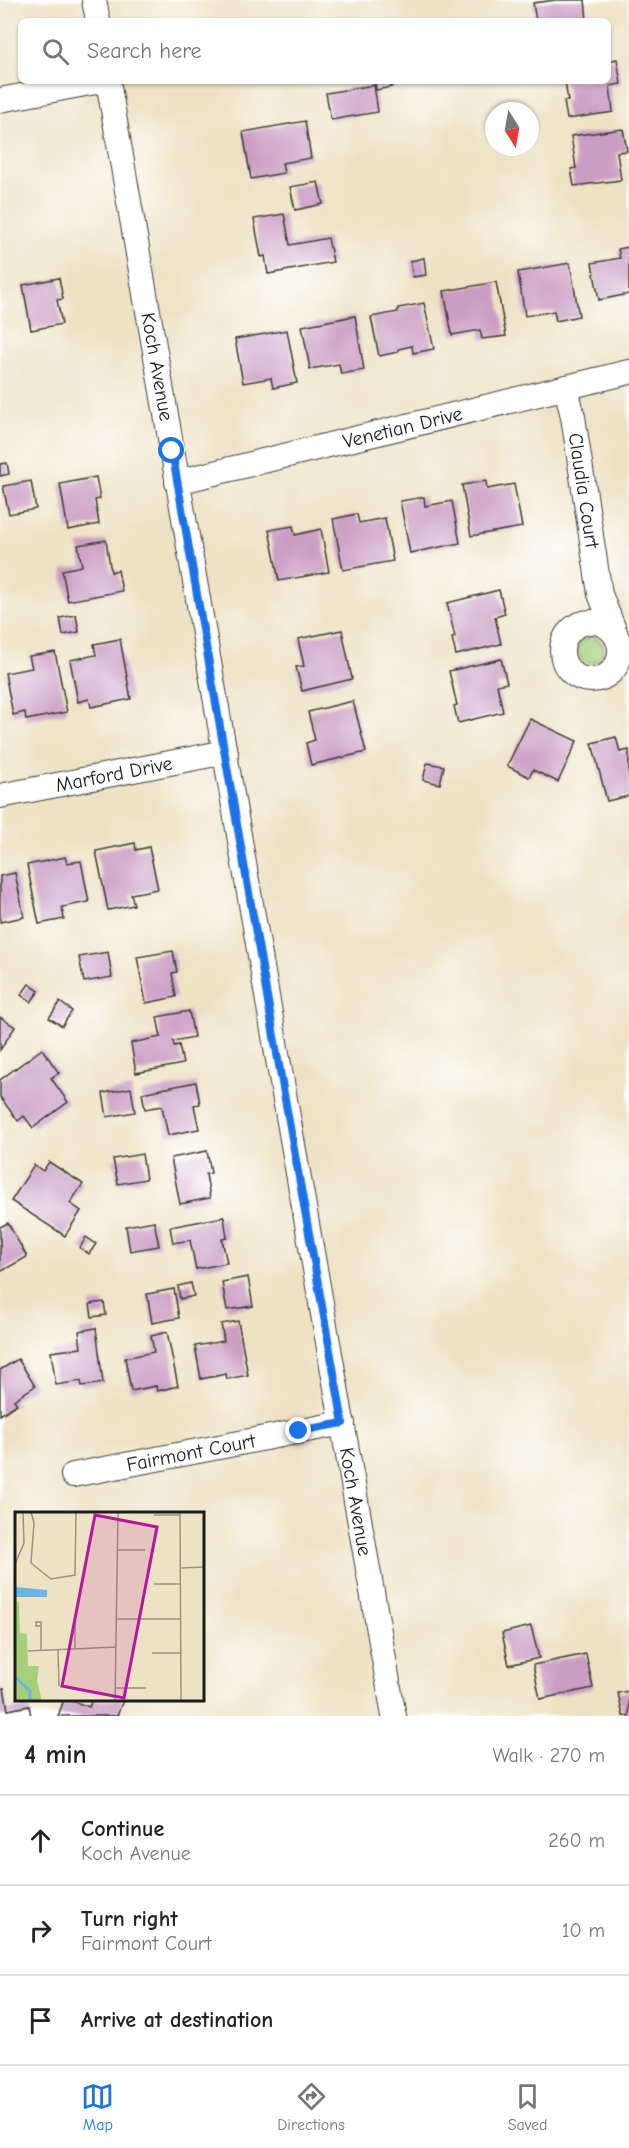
<!DOCTYPE html>
<html lang="en">
<head>
<meta charset="utf-8">
<style>
	body { margin:0; font-family:"Comic Neue",sans-serif; background:#f2f2f2; color:#222 }
	.compass { position:absolute; left:485px; top:102px; width:54px; height:54px; border-radius:50%; background:#fff; box-shadow:0 2px 4px #0004; rotate:169deg }
	.stop { position:absolute; width:18px; height:18px; margin:-14px; border:4px solid #1a73e8; border-radius:50%; background:#fff }
	.stop.end { background:#1a73e8; border-color:#fff; box-shadow:0 2px 6px #0008 }
	.list { margin:0; padding:0; list-style:none }
	h2 { display:flex; justify-content:space-between; align-items:center; height:78px; margin:0; padding:0 24px; font-size:26px }
	h2 small { font-size:20px; font-weight:400; color:#767676 }
	.list li { display:grid; grid-template-columns:39px 1fr auto; gap:18px; align-items:center; box-sizing:border-box; height:90px; padding:0 24px; border-top:2px solid #e0e0e0 }
	.list b { display:block; font-size:22px; white-space:nowrap }
	.list p { margin:0; font-size:20px; white-space:nowrap; color:#767676 }
	.list em { font-size:20px; font-style:normal; color:#767676 }
	.icon { flex:none; width:33px; height:33px; fill:none; stroke:currentColor; stroke-width:2; stroke-linecap:round; stroke-linejoin:round }
	.map { position:relative; flex:none; width:629px; height:1716px; overflow:hidden }
	.search { position:absolute; background:#fff; box-shadow:0 2px 4px #0004; left:18px; right:18px; top:18px; height:66px; display:flex; align-items:center; gap:15px; box-sizing:border-box; padding:0 21px; border-radius:9px; color:#767676; font-size:22px }
	.sheet { height:348px; background:#fff }
	nav { display:flex; justify-content:space-around; align-items:center; box-sizing:border-box; height:84px; border-top:2px solid #e0e0e0; background:#fff; font-size:16px; color:#767676 }
	nav a { display:grid; justify-items:center; gap:3px }
	nav .on { color:#1a73e8 }
	.map>svg:first-child { display:block }
</style>
</head>
<body>
<div class="map">
<svg width="629" height="1716" viewBox="0 0 629 1716">
	<rect width="100%" height="100%" fill="#fff"/>
	<filter id="ink" filterUnits="userSpaceOnUse"><feTurbulence type="fractalNoise" baseFrequency=".0167" numOctaves="2"/><feDisplacementMap in="SourceGraphic" scale="12" xChannelSelector="R" yChannelSelector="G"/><feConvolveMatrix kernelMatrix="1 2 1 2 8 2 1 2 1" color-interpolation-filters="sRGB"/></filter>
	<filter id="wash" filterUnits="userSpaceOnUse"><feTurbulence type="fractalNoise" baseFrequency=".008" numOctaves="4" result="noise"/><feDisplacementMap in="SourceGraphic" scale="24" xChannelSelector="R" yChannelSelector="G"/><feGaussianBlur stdDeviation="1.35" result="paint"/><feColorMatrix in="noise" values="0 0 0 0 0 0 0 0 0 0 0 0 0 0 0 0 0 1.4 0 .05"/><feComposite in="paint" operator="in"/></filter>
	<g filter="url(#wash)">
		<rect width="100%" height="100%" fill="#eee2c4"/>
		<!-- green -->
		<circle fill="#a5cf7b" stroke="#60764c" stroke-width="1.5" cx="591" cy="650" r="13"/>
		<g id="blocks">
			<!-- building -->
			<g fill="#ca9dc5">
				<path d="M556,0H585L587,20L536,21L533,3Z"/>
				<path d="M617,59L621,84L610,86L613,112L567,119L564,101H568L565,81H608V61Z"/>
				<path d="M375,81H391L392,87L376,90Z"/>
				<path d="M374,85L378,112L331,120L326,93Z"/>
				<path d="M305,121L311,158L282,163L284,173L251,179L243,132Z"/>
				<path d="M623,129L627,151L617,152L621,180L574,186L571,169L576,168L571,136Z"/>
				<path d="M318,182L323,204L295,210L290,187Z"/>
				<path d="M284,214L290,245L328,238L333,262L268,274L265,256L261,257L254,219Z"/>
				<path d="M629,247V294L599,300L592,263L620,258L618,249Z"/>
				<path d="M424,258L426,275L413,277L410,261Z"/>
				<path d="M570,263L579,316L556,321L554,311L525,316L518,272Z"/>
				<path d="M59,278L63,299L57,300L62,324L31,330L23,285Z"/>
				<path d="M496,282L506,336L482,339L480,330L452,335L444,291Z"/>
				<path d="M424,303L434,349L413,353L412,346L398,349V352L379,356L371,317L398,312V308Z"/>
				<path d="M355,316L364,370L341,374L339,364L310,369L302,326Z"/>
				<path d="M287,330L297,383L273,388L271,378L243,383L235,339Z"/>
				<path d="M7,463L9,474L0,476V464Z"/>
				<path d="M96,477L100,499L95,500L99,524L68,530L60,484Z"/>
				<path d="M31,481L36,509L9,514L3,486Z"/>
				<path d="M486,481L487,489L514,484L522,527L471,536L462,485Z"/>
				<path d="M424,497L425,506L452,501L460,543L410,553L400,501Z"/>
				<path d="M357,514L359,523L385,518L393,561L343,570L333,519Z"/>
				<path d="M293,526L295,535L321,529L329,572L279,581L269,530Z"/>
				<path d="M106,540L111,572L118,570L122,591L68,601L62,570L82,566L78,545Z"/>
				<path d="M499,590L505,614L495,617L501,644L456,655L452,638L455,637L447,603Z"/>
				<path d="M76,615L79,632L63,635L60,618Z"/>
				<path d="M342,630L352,679L302,691L296,667L304,666L298,639Z"/>
				<path d="M120,639L131,699L91,707L89,699L78,702L70,660L96,655L94,644Z"/>
				<path d="M55,652L67,712L26,720L25,712L13,715L5,673L32,668L29,656Z"/>
				<path d="M501,659L507,683L497,685L503,712L458,723L454,706L457,705L449,671Z"/>
				<path d="M353,701L366,752L311,765L306,743L315,740L308,712Z"/>
				<path d="M530,719L577,741L558,782L533,770L529,777L507,766Z"/>
				<path d="M616,737L620,752L629,750V796L607,801L592,743Z"/>
				<path d="M427,763L444,766L440,784L423,780Z"/>
				<path d="M135,843L136,850L149,847L158,889L131,894L134,905L108,910L96,851Z"/>
				<path d="M65,857L67,863L81,861L89,902L62,907L64,919L39,924L27,865Z"/>
				<path d="M15,873L24,917L0,922V876Z"/>
				<path d="M173,951L177,972L172,973L176,997L146,1003L137,957Z"/>
				<path d="M108,952L112,977L84,982L79,957Z"/>
				<path d="M29,984L39,991L31,1002L21,995Z"/>
				<path d="M60,1002L72,1011L62,1026L49,1018Z"/>
				<path d="M189,1011L194,1037L173,1041L174,1046L179,1045L183,1064L136,1073L131,1043L161,1037L157,1017Z"/>
				<path d="M0,1017L15,1027L0,1050Z"/>
				<path d="M42,1049L59,1073L51,1078L68,1102L33,1128L24,1116L18,1121L0,1097V1080Z"/>
				<path d="M196,1082L200,1104L194,1105L199,1129L168,1135L162,1106L145,1109L142,1093Z"/>
				<path d="M131,1088L135,1112L107,1117L103,1093Z"/>
				<path d="M207,1151L211,1173L206,1174L210,1198L180,1204L171,1158Z"/>
				<path d="M142,1154L146,1179L118,1184L113,1159Z"/>
				<path d="M49,1162L83,1184L70,1203L81,1211L65,1236L11,1201L34,1165L43,1171Z"/>
				<path d="M224,1217L227,1238L222,1239L227,1263L196,1269L190,1240L173,1243L170,1227Z"/>
				<path d="M154,1221L159,1246L130,1251L126,1226Z"/>
				<path d="M8,1223L27,1257L0,1272V1227Z"/>
				<path d="M86,1237L96,1244L89,1254L80,1248Z"/>
				<path d="M248,1277L253,1306L227,1310L222,1282Z"/>
				<path d="M191,1283L194,1296L180,1299L178,1286Z"/>
				<path d="M174,1289L179,1318L152,1323L147,1294Z"/>
				<path d="M104,1302L106,1315L92,1317L90,1304Z"/>
				<path d="M238,1321L248,1375L227,1379L226,1374L201,1379L195,1346L224,1341L221,1324Z"/>
				<path d="M96,1328L103,1383L82,1386L81,1381L56,1385L51,1352L81,1348L79,1331Z"/>
				<path d="M167,1332L178,1386L157,1391L156,1386L131,1391L125,1358L154,1352L151,1336Z"/>
				<path d="M18,1359L35,1386L14,1400L17,1404L0,1415V1370Z"/>
				<path d="M531,1626L539,1658L509,1665L502,1633Z"/>
				<path d="M586,1654L593,1688L540,1699L533,1665Z"/>
				<path d="M4,1688L8,1710L29,1706L31,1716H0V1689Z"/>
				<path d="M629,1691V1716H623L618,1693Z"/>
				<path d="M64,1700H70L89,1707L92,1700H123L117,1716H58Z"/>
			</g>
		</g>
	</g>
	<g filter="url(#ink)">
		<use href="#blocks" fill-opacity="0" stroke="#3c3a35" stroke-width="1.5"/>
		<g fill="none" stroke-linecap="round" stroke-linejoin="round">
			<!-- minor casing -->
			<g stroke="#3c3a35" stroke-width="26">
				<g id="minor">
					<path d="M94,0L98,21"/>
					<path id="s1" d="M108,81L283,1088L394,1716"/>
					<path d="M0,100L101,81"/>
					<path id="s2" d="M566,387L573,417L600,594L618,640"/>
					<path id="s3" d="M177,482L629,372"/>
					<circle cx="591" cy="651" r="29"/>
					<path id="s4" d="M0,796L226,752"/>
					<path id="s5" d="M73,1475L343,1423"/>
				</g>
			</g>
			<!-- minor -->
			<use href="#minor" stroke="#fff" stroke-width="24"/>
		</g>
	</g>
	<g fill="none" stroke-linecap="round" stroke-linejoin="round" filter="url(#ink)">
		<!-- route -->
		<path stroke="#1a73e8" stroke-width="8" d="M172,451L283,1088L343,1423L299,1431"/>
	</g>
	<g text-anchor="middle" dominant-baseline="central" stroke-width="6" stroke-linejoin="round" paint-order="stroke">
		<!-- street labels -->
		<g font-size="20" fill="#1c1c1c" stroke="#fff">
			<text stroke="none"><textPath href="#s1" startOffset="290">Koch Avenue</textPath></text>
			<text stroke="none"><textPath href="#s3" startOffset="232">Venetian Drive</textPath></text>
			<text stroke="none"><textPath href="#s2" startOffset="105">Claudia Court</textPath></text>
			<text stroke="none"><textPath href="#s4" startOffset="116">Marford Drive</textPath></text>
			<text stroke="none"><textPath href="#s5" startOffset="120">Fairmont Court</textPath></text>
			<text stroke="none"><textPath href="#s1" startOffset="1442">Koch Avenue</textPath></text>
		</g>
	</g>
	<!-- overview -->
	<g transform="translate(15 1512)">
		<rect width="189" height="189" fill="#eee2c4"/>
		<path d="M0,90H4L5,121L12,122L13,154H24L22,169L27,189H0Z" fill="#a5cf7b"/>
		<path d="M0,75L32,78V85H0Z" fill="#6bb5e4"/>
		<path fill="none" stroke="#6bb5e4" stroke-width="3" d="M0,165L15,179V189"/>
		<path fill="none" stroke="#9a9381" stroke-width="1.5" d="M16,0L19,11L16,51L36,67L60,63L61,0M165,0L166,189M139,3H165M103,38H130M0,52L9,31L8,0M166,56L189,55M139,72H166M101,107H165M21,110H26V114H21ZM60,110V136M43,137L44,174M26,138V113M13,139L101,135M137,141H165M100,176H131M100,189L103,0"/>
		<path fill="#b5179e" fill-opacity="0.15" stroke="#b5179e" stroke-width="3" d="M80,3L142,15L109,186L47,174Z"/>
		<rect width="189" height="189" fill="none" stroke="#1c1c1c" stroke-width="3"/>
	</g>
</svg>
<svg class="compass" viewBox="-18 -18 36 36"><path d="M0-13l5 13h-10z" fill="#e53935"/><path d="M0 13l5-13h-10z" fill="#767676"/></svg>
<div class="stop" style="left:172px;top:451px"></div>
<div class="stop end" style="left:299px;top:1431px"></div>
<div class="search"><svg class="icon" aria-label="search" viewBox="0 0 24 24"><circle cx="10" cy="10" r="6"/><path d="M15 15l6 6"/></svg>Search here</div>
</div>
<section class="sheet">
<h2>4 min<small>Walk · 270 m</small></h2>
<ul class="list">
<li><svg class="icon" aria-label="ahead" viewBox="0 0 24 24"><path d="M12 20V5M6 11l6-6 6 6"/></svg><div><b>Continue</b><p>Koch Avenue</p></div><em>260 m</em></li>
<li><svg class="icon" aria-label="right" viewBox="0 0 24 24"><path d="M7 20v-9h11M14 6l5 5-5 5"/></svg><div><b>Turn right</b><p>Fairmont Court</p></div><em>10 m</em></li>
<li><svg class="icon" aria-label="arrive" viewBox="0 0 24 24"><path d="M6 21V4h12l-3 4 3 4H6"/></svg><div><b>Arrive at destination</b></div></li>
</ul>
</section>
<nav>
<a class="on"><svg class="icon" aria-label="map" viewBox="0 0 24 24"><path d="M3 6l6-2 6 2 6-2v14l-6 2-6-2-6 2zM9 4v14M15 6v14"/></svg>Map</a>
<a><svg class="icon" aria-label="directions" viewBox="0 0 24 24"><path d="M12 3l9 9-9 9-9-9zM9 14v-3h6M13 9l2 2-2 2"/></svg>Directions</a>
<a><svg class="icon" aria-label="saved" viewBox="0 0 24 24"><path d="M7 4h10v16l-5-4-5 4z"/></svg>Saved</a>
</nav>
</body>
</html>
